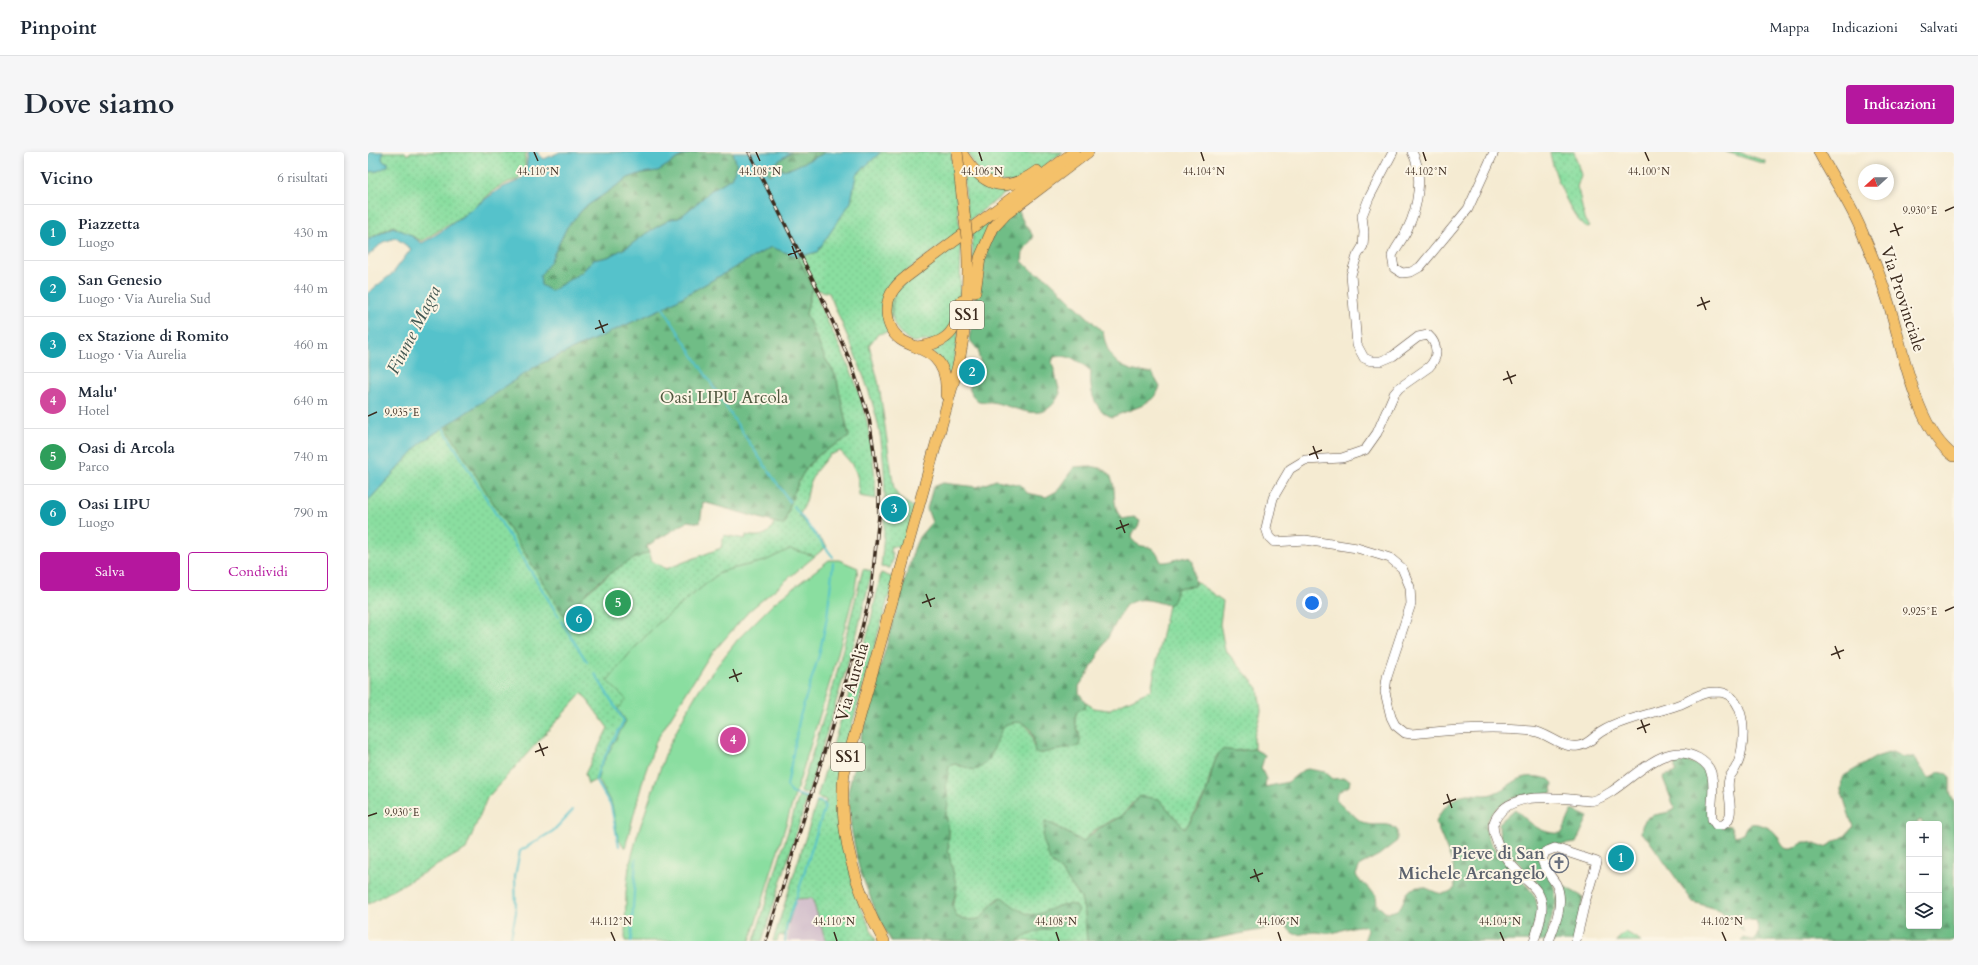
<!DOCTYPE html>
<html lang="it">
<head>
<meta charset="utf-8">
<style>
	body { margin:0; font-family:Cardo,serif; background:#f6f6f7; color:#1f2937 }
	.controls { position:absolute; right:12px; bottom:12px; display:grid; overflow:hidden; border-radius:4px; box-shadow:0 2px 6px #0003 }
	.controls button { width:36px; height:36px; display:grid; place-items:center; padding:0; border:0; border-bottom:1px solid #e0e1e3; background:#fff; color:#1f2937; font:20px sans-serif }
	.compass { position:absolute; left:1490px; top:12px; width:36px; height:36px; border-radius:50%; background:#fff; box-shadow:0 2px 6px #0003; rotate:249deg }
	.you { position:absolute; left:944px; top:451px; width:14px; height:14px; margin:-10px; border:3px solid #fff; border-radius:50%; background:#1a73e8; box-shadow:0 0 0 6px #1a73e833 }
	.badge { display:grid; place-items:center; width:26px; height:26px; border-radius:50%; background:#b5179e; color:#fff; font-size:13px; font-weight:700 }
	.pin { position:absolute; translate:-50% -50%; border:2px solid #fff; box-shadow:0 1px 4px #0006 }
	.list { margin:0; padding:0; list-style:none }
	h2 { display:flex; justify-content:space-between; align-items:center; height:52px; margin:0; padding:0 16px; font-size:17px }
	h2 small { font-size:13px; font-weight:400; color:#747a83 }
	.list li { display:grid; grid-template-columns:26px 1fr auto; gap:12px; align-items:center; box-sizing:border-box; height:56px; padding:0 16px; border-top:1px solid #e0e1e3 }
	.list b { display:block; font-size:15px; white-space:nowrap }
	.list p { margin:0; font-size:13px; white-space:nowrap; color:#747a83 }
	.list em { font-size:13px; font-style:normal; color:#747a83 }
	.actions { display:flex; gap:8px; padding:12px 16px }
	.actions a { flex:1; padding:9px 0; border:1px solid #b5179e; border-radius:4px; text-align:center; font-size:14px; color:#b5179e }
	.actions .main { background:#b5179e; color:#fff }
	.icon { flex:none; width:22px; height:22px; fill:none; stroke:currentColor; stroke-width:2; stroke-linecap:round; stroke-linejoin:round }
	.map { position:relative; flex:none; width:1586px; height:789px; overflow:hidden; border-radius:4px }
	header { display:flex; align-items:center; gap:24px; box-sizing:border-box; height:56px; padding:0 20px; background:#fff; border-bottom:1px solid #e0e1e3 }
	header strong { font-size:19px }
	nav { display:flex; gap:22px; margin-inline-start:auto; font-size:14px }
	.intro { display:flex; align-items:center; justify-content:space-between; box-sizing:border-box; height:96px; padding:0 24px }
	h1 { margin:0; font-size:28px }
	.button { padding:10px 18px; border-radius:4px; background:#b5179e; color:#fff; font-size:14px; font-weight:700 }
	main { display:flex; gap:24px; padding:0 24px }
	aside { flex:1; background:#fff; border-radius:4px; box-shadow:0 2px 6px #0003 }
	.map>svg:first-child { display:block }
</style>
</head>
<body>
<header>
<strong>Pinpoint</strong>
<nav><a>Mappa</a><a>Indicazioni</a><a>Salvati</a></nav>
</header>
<div class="intro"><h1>Dove siamo</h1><a class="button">Indicazioni</a></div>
<main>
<aside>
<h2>Vicino<small>6 risultati</small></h2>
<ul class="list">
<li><span class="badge" style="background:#0f9aa8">1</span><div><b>Piazzetta</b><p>Luogo</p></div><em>430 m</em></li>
<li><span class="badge" style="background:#0f9aa8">2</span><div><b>San Genesio</b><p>Luogo · Via Aurelia Sud</p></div><em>440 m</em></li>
<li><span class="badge" style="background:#0f9aa8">3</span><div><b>ex Stazione di Romito</b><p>Luogo · Via Aurelia</p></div><em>460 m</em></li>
<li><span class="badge" style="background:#d1479c">4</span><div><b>Malu'</b><p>Hotel</p></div><em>640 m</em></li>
<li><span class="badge" style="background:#2e9e5b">5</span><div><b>Oasi di Arcola</b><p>Parco</p></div><em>740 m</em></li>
<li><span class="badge" style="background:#0f9aa8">6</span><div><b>Oasi LIPU</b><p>Luogo</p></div><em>790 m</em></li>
</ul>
<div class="actions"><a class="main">Salva</a><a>Condividi</a></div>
</aside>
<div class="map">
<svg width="1586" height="789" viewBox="0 0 1586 789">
	<defs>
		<pattern id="grass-dots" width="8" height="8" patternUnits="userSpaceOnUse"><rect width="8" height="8" fill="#8adea0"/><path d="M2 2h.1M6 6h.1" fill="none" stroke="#78bf89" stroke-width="1.8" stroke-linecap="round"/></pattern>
		<pattern id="forest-firs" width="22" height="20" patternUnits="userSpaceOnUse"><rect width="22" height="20" fill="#6fbd86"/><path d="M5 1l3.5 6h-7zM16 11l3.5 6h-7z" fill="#5c9a6d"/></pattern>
	</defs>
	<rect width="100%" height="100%" fill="#fcf5e5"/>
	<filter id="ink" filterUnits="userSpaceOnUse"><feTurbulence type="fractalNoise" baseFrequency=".025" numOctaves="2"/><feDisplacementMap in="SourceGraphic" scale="8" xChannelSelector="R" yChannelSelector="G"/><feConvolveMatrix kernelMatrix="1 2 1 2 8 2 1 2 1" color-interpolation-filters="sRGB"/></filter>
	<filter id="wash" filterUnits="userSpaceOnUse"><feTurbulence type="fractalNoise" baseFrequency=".012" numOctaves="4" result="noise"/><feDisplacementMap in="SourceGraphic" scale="16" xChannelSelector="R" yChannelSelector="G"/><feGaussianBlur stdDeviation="0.9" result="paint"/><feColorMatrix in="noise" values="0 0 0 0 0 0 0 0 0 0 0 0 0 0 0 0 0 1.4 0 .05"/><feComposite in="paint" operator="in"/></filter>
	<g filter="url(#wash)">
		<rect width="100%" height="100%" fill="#f5ebd2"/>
		<!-- industrial -->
		<path fill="#d1bdcb" d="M444,746L458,789H419L421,770L428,747Z"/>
		<!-- grass -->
		<g fill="url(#grass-dots)" stroke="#62845f">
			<path d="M15,0H37L39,3L43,0H159L157,4V18L149,28L141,30L129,36L99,61L54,89L25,74L0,87V20L10,19L16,10L14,7Z"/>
			<path d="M513,0H583L592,79L527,128L521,180L510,182L501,193L511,233L526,337L532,347L547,356L535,396L523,394L522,400L525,401L524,406L525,407L522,416L513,415C518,368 520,306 507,260C496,219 477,180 461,141L446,137C456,166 473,195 485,224C501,263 506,305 508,347L491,344C491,322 488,315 472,299L461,303L448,319L442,330L438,350L431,364L459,394L447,404L422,398L397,409L359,418L350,422L288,473L262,501L240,529L259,547L258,569L232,616L230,627L220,632L217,622L240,576L214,541L119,646L98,697L0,752V349L54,290L77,274L196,464L215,444L249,416L262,408L281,400L284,409L298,417L353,396L356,383L377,387L378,383C391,386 402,384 406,370L416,373C424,347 430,317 455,300C463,295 473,290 481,285L468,224L457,206L438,162L443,139L446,137L430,105L449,100L483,50L488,23Z"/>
			<path d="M599,0H695L664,23L648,31L615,27Z"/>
			<path d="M1182,0H1206L1213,23L1209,35C1214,47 1213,64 1222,75L1220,76C1204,70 1184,17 1182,0Z"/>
			<path d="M1358,0H1370L1397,9V12Z"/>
			<path d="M595,14C609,34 620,35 643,37L600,69Z"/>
			<path d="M628,64L607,108H605L604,80Z"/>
			<path d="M593,87L592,149L588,168L570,188L544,190C539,186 532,182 529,177C521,166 524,148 529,136Z"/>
			<path d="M591,175L584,226L564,199L577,192Z"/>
			<path d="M495,417L504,419L489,481L440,642L434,641L433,638L466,532Z"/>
			<path d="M513,421L526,426L479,590L470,631L471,656L485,733L493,755L508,789H458L444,746L428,747L416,784L411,783L409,789H405L449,649L456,652L457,654L458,648L449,645L501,477Z"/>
			<path d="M827,429L855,449L852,472L857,498L890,536L893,559L886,585V597L863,599L849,603L842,623L838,641L817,677L791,647L764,651L753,665L744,668L725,679L715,690L685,672L682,709L691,716L713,746L717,762L719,789H650L662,780L681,777L707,753C688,749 676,764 664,763C655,762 641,751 633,745C612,756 623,775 589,765L584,754L588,743L580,698L581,680L578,662L580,651L578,632L581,614L587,612L594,615L633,579C645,559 666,573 665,594L674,601L686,598H692L712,582C707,572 705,568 710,558L717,556L718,551L726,556L740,558L783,538L800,453L805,450L809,437L814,435L827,434Z"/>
			<path d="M431,644L439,647L394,789H386Z"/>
			<path d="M1258,780L1273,789H1248Z"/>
		</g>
		<!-- forest -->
		<g fill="url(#forest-firs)" stroke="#557452" fill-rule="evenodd">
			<path d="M329,0H365L369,14L363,26L342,39L333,48L311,66L303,67L280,80L261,94L240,105L225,108L214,120L183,140L173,133L172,124L182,110L199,75L216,56L260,26L274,21L290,19L315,3Z"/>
			<path d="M423,0H459L424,16L408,19L401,23L398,20L399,17Z"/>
			<path d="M648,54C652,59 652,64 655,69C658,76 664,79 665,86L655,99L654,109L662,117L679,126L735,180C740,210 754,220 784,221L792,235L787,245L773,254L744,265C725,258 721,236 723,219C711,209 702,202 686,205L684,210L692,241C677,275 650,255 624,250C619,249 613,252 609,249C605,246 603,240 601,236C606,229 615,221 613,212C611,206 610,205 611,199L601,187L606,162L608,123L617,93Z"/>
			<path d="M403,95L430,105L446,137L443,139L438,162L457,206L468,224L481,285C473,290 463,295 455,300C430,317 424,347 416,373L335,350L332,371L320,369C307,378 292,385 279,394L281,400C256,410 235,425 216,443C209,450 203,458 196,464L77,274L168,214L295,156Z"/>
			<path d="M721,314C760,318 737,348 754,367L766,365L772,369C770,377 765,379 763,386C776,403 782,384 793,410C803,411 811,405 821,405L825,410L827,434L814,435L809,437L805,450L800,453C785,449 771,443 757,454L721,520L711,534V541L718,551L717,556L710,558C701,573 716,579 711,594L674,601H667C665,594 667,587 664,581C659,567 640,567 633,579L621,608L612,616L606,618L587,612L581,614L578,632L580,651L578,662L581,680L580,698L589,736L584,754L589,765C623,775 612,756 634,745C641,751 655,762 664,763C676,764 688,749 707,753L711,758C698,783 667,772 650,789H523L511,768L491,716L483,676L480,640L497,568L546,397L551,385L564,370L559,357L565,335L575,331L609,335L628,328L653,333L659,341L678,345L689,339L706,315Z"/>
			<path d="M854,597L868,599L886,597L897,603L893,616L898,627L897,635L920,630L935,618L940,617L957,620L965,627L976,626L982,628L981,634C962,643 966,649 981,659C986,663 990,668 996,671C1007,676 1019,668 1029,678V689L1011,703L992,713L988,723L991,728L1008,742L1009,753L1017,760C1041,761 1031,741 1046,736C1062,730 1069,751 1087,736L1085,712L1068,672C1068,663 1084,646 1094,643C1103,640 1115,645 1124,642C1150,632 1148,619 1181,627L1185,631L1184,641C1172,643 1158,642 1147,646C1137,649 1129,655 1123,663C1101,690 1160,725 1168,748C1173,760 1164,777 1161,789H996L1000,778L996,774C984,773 974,779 963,781C957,782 952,780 947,780C934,780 927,789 918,773L834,789H719L717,762L713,746L691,716L682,709L675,687L677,670L684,672L715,690C726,678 737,673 752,665C759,661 765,650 772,644L791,647L817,677C824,666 833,654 838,641C844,626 842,613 854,597Z"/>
			<path d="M1524,600L1535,605H1546L1560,626L1564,625L1571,620L1579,622L1582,625V641L1586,651V789H1373L1375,786L1385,788L1391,780L1388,769L1370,766L1376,780L1352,758L1325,750L1280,687L1273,681C1274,657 1298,665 1307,657L1295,626L1296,624L1308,620L1306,610L1307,606L1328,612L1337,618L1341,633L1344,671L1362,674L1367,684L1375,682C1376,680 1377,676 1379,674C1384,668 1403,675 1407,681C1412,686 1413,696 1420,697C1428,698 1430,690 1437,690C1444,689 1450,695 1457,695L1477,684L1485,675L1473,638L1474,625L1508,605ZM1553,668L1555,672H1571V774H1541V672H1550L1549,670Z"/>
			<path d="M1147,657C1162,671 1173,683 1194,681L1204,658L1220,665L1208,691L1183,694L1175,700L1187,739L1188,749L1178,789H1170C1171,779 1177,751 1175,743C1169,718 1129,705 1131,671Z"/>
			<path d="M1192,732L1215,745L1208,789H1184Z"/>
		</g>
		<!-- garden -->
		<g fill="#8adea0" stroke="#62845f">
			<path d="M422,397L447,404L381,459L340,506L288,589L276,624L257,696L250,686L244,653L230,627L232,616L258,569L250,557L258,547L239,529L262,501L288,473L350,422L359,418L397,409Z"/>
			<path d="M461,408H471L490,416L487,437L465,520L382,789H257L258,740L261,715L269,684L298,600L318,560L332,536L370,487L406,451Z"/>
		</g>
		<!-- water -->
		<g fill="#55c2cb" stroke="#487674">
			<path d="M0,0H15L14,7L16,10H20V14L10,19L0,20Z"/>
			<path d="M161,0H169L176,7L192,0H329L315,3L290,19L274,21L260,26L216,56L199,75L182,110L172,124L173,133L183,139L214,120L225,108L240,105L261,94L280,80L303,67L311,66L333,48L342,39L363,26L369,14L365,0H423L399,17L398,20L401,23L408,19L424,16L459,0H513L488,23L483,50L449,100L430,105L403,95L295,156L168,214L54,290L0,349V141L25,121L43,97L28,86L15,90L0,104V88L25,75L39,81L54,91C81,76 104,56 130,38C137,33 149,31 154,26C161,17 157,9 161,0Z"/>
		</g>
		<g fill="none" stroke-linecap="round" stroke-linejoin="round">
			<!-- stream -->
			<g stroke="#55c2cb" stroke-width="2">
				<path d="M295,156L378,286L422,350"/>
				<path d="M75,276L191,465"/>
				<path d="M425,354L465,405"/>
				<path d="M193,469L219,510"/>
				<path d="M227,522L256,569L231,616L228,628L243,654L251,694"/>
				<path d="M441,646L424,641L419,634L432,564L451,503L459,466L465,411"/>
				<path d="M142,789L148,760L147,724L152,699L185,679L205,658"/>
				<path d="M263,789L268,707"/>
				<path d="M417,789L419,771L428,747L457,654L456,651L449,649"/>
			</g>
		</g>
	</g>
	<g filter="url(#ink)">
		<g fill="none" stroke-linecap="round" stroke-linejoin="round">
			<!-- minor casing -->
			<g stroke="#574739" stroke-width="10">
				<g id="minor">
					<path d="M1025,0L1001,46L994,64L996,80L995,94L989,104L983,123L989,193L996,206L1003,209H1013L1025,204L1050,185L1060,183C1070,192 1071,205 1061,215L1031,236L1026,242L1009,281L997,298L974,306L937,308L922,317L905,346L898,376L901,385L906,390L937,388L989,396L1022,406L1034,416L1042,435L1043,452L1019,525L1017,540L1023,565L1027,573L1037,581L1043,582C1084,578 1124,575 1165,579C1180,581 1194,597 1210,594C1220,593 1225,585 1233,580C1252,568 1287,561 1310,553C1320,550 1328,543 1338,541C1341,540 1346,540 1350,540C1381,541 1379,598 1367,617C1365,620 1362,623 1361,627C1357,640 1370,664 1355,673H1348L1344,667C1342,653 1347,639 1344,625C1343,616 1337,610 1330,606C1290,584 1258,641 1223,649C1193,647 1137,635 1125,673C1126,691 1139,709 1151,721C1161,732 1172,737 1174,753C1175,765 1169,778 1166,789"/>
					<path d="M1044,0C1056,21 1050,56 1039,78C1035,87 1028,95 1024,104L1026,116L1034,121L1043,120L1052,115L1100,57L1126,0"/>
					<path d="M1181,789C1187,773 1197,749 1188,732C1183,724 1176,717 1174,708L1177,700L1187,696L1229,710L1217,750L1208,789"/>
				</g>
			</g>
			<!-- major casing -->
			<g stroke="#574739" stroke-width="12">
				<g id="major">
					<path d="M593,0C613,33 635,44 669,19"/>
					<path d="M1451,0C1465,27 1483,52 1494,80C1504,103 1513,126 1520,149C1534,192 1547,277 1586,304"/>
					<path d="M607,140L612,106L625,76L638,62L720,0"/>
					<path d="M549,195C581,191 589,179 594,149"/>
					<path d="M578,243C579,230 577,216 567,206C558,197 546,195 535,189C518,179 514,153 526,137C531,130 539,124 546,119L706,0"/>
					<path d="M516,789C487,738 470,679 476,621L591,210C599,168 602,130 599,86"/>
				</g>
			</g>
			<!-- minor -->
			<use href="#minor" stroke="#fff" stroke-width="9"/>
			<!-- major -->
			<use href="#major" stroke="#f4c16a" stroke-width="11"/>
			<!-- rail casing -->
			<g stroke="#3b2a1e" stroke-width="3.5">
				<path id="rail" d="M381,0L454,146L483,211L501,266L511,334V364L503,439L493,480L398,789"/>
			</g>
			<!-- rail -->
			<use href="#rail" stroke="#fcf5e5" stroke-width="2" stroke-dasharray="6" stroke-linecap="butt"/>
			<!-- major-bridge casing -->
			<g stroke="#574739" stroke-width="12" stroke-linecap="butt">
				<path id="major-bridge" d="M589,0L599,86"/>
			</g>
			<!-- major-bridge -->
			<use href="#major-bridge" stroke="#f4c16a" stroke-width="11"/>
		</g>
	</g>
	<!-- ticks -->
	<path fill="none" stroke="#3b2a1e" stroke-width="1.5" d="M166,0L170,9M388,0L392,9M611,0L614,9M833,0L836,9M1055,0L1058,9M1277,0L1281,9M1577,59L1586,55M1526,71L1531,84M1522,80L1535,75M424,94L429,107M420,103L433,98M1333,145L1338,158M1329,154L1342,149M231,168L236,181M227,177L240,172M1139,219L1144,232M1135,228L1148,223M0,264L9,260M945,294L950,307M941,303L954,298M752,368L757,381M748,377L761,372M558,442L563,455M554,451L567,446M1577,459L1586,455M1467,494L1472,507M1463,503L1476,498M365,517L370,530M361,526L374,521M1273,568L1278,581M1269,577L1282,572M171,591L176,604M167,600L180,595M1079,642L1084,656M1075,652L1088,647M0,664L9,661M886,717L891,730M882,726L895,721M243,780L247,789M466,780L469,789M688,780L691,789M910,780L913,789M1132,780L1136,789M1354,780L1358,789"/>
	<!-- icons -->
	<defs>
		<g id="church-ring" transform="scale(1)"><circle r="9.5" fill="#fcf5e5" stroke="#6b7280" stroke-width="1.5"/><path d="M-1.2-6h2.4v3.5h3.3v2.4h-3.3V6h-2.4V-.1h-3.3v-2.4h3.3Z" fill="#6b7280"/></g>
	</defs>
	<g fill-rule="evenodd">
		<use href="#church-ring" x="1191" y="711"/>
	</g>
	<g text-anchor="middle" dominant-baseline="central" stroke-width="4" stroke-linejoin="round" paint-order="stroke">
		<!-- shield labels -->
		<g fill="#fcf5e5" stroke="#75675a" stroke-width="1">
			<rect x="582" y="149" width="34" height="28" rx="3"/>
			<rect x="463" y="591" width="34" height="28" rx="3"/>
		</g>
		<g font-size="16" font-weight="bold" fill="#3b2a1e">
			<text x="599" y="163">SS1</text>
			<text x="480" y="605">SS1</text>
		</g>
		<!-- street labels -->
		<g font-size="17" fill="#3b2a1e" stroke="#fcf5e5">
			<text transform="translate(1535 147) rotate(72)">Via Provinciale</text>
			<text transform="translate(484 530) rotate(-74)">Via Aurelia</text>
		</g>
		<!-- park labels -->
		<g font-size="17" fill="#4f573e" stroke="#fcf5e5">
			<text x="356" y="245">Oasi LIPU Arcola</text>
		</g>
		<!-- worship labels -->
		<g font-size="17" font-weight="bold" fill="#5b616d" stroke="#fcf5e5" text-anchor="end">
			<text x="1177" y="701">Pieve di San<tspan x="1177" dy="20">Michele Arcangelo</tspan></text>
		</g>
		<!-- water labels -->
		<g font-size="18" font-style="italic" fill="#435852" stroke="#fcf5e5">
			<text transform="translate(46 178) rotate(-63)">Fiume Magra</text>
		</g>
	</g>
	<g font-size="10" text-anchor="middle" fill="#3b2a1e" stroke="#fcf5e5" stroke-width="4" stroke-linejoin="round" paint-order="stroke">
		<text x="170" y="23">44.110°N</text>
		<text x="392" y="23">44.108°N</text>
		<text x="614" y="23">44.106°N</text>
		<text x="836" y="23">44.104°N</text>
		<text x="1058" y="23">44.102°N</text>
		<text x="1281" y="23">44.100°N</text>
		<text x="1552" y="62">9.930°E</text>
		<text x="34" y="264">9.935°E</text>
		<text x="1552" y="463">9.925°E</text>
		<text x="34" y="664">9.930°E</text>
		<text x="243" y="773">44.112°N</text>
		<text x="466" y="773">44.110°N</text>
		<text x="688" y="773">44.108°N</text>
		<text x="910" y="773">44.106°N</text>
		<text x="1132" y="773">44.104°N</text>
		<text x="1354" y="773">44.102°N</text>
	</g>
</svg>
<div class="controls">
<button>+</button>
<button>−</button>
<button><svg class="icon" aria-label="layers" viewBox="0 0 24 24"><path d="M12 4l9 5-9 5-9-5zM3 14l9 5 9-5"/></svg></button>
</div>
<svg class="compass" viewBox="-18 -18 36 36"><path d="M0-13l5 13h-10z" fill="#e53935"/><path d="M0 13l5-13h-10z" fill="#747a83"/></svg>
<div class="you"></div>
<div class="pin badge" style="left:1253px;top:706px;background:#0f9aa8">1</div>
<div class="pin badge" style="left:604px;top:220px;background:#0f9aa8">2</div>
<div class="pin badge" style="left:526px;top:357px;background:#0f9aa8">3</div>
<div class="pin badge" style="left:365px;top:588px;background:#d1479c">4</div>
<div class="pin badge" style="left:250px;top:451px;background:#2e9e5b">5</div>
<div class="pin badge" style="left:211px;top:467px;background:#0f9aa8">6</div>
</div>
</main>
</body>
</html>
